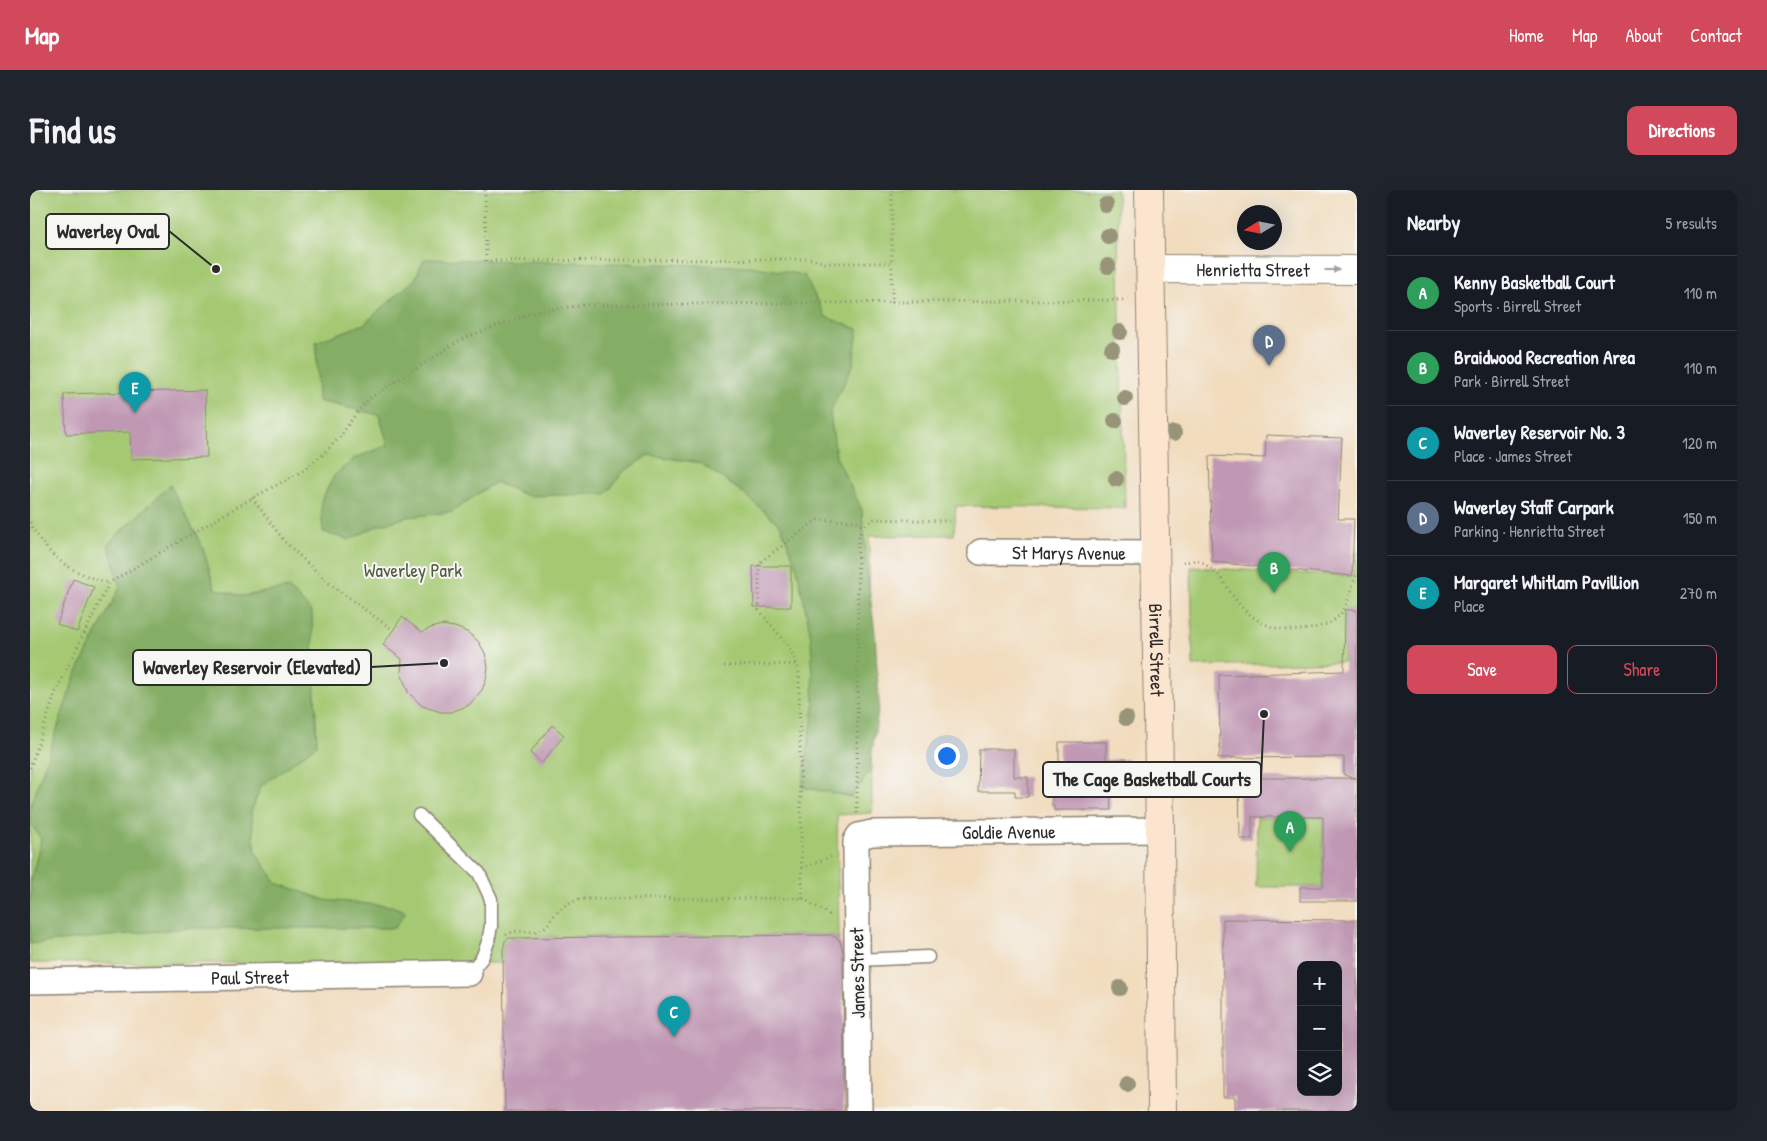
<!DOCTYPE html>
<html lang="en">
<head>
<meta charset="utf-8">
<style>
	body { margin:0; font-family:"Patrick Hand",sans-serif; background:#20242c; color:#f1f3f6 }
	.controls { position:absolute; right:15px; bottom:15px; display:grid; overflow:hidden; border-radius:10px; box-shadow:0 5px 20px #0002 }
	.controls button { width:45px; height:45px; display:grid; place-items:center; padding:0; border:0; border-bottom:1px solid #363941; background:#171b24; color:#f1f3f6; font:25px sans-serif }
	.compass { position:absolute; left:1207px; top:15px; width:45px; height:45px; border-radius:50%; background:#171b24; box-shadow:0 5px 20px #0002; rotate:260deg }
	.you { position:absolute; left:916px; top:565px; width:18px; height:18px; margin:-12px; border:4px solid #fff; border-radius:50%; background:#1a73e8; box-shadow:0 0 0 8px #1a73e833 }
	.badge { display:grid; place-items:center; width:32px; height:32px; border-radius:50%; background:#d1495b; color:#fff; font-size:16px; font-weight:700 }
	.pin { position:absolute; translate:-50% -41px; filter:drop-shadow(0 1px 2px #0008) }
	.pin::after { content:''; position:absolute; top:26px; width:18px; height:15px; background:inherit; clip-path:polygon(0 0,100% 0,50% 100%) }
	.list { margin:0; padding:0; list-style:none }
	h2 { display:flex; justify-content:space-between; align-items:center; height:65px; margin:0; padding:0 20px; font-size:21px }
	h2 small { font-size:16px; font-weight:400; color:#9ea1a6 }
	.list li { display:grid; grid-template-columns:32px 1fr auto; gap:15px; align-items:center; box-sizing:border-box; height:75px; padding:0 20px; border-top:1px solid #363941 }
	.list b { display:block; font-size:19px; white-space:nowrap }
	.list p { margin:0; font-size:16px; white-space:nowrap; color:#9ea1a6 }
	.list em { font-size:16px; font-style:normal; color:#9ea1a6 }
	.actions { display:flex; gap:10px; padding:15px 20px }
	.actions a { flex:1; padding:11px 0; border:1px solid #d1495b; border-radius:10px; text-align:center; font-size:18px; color:#d1495b }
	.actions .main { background:#d1495b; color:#fff }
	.icon { flex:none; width:28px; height:28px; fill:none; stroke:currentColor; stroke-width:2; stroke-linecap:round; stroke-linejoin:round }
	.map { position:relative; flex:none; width:1327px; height:921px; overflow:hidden; border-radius:10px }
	header { display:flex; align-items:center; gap:30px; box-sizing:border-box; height:70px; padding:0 25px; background:#d1495b; color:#fff }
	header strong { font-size:24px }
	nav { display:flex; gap:28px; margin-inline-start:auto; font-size:18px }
	.intro { display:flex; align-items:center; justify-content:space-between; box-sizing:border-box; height:120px; padding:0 30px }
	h1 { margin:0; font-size:35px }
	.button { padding:12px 22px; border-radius:10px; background:#d1495b; color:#fff; font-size:18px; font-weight:700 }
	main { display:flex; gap:30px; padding:0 30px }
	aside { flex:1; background:#171b24; border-radius:10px; box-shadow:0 5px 20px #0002 }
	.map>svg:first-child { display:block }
</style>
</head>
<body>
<header>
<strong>Map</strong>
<nav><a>Home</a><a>Map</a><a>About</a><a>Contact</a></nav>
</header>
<div class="intro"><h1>Find us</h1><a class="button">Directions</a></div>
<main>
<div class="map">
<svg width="1327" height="921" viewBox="0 0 1327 921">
	<rect width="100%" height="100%" fill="#f6f6f2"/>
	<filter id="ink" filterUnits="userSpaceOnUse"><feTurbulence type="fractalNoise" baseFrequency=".02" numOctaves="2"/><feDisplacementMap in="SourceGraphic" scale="10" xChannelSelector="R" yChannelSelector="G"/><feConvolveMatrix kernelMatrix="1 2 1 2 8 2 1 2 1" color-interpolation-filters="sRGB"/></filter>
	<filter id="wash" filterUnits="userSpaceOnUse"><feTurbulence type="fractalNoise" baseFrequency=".0096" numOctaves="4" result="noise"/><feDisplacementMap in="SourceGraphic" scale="20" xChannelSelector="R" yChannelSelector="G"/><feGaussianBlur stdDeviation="1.12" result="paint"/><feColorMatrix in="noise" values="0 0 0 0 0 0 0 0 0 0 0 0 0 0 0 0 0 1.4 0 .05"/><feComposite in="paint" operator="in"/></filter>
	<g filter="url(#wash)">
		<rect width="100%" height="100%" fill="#f1dcbe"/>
		<!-- green -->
		<g fill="#a5c973" stroke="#687a4f">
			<path d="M0,0H1087L1095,318L926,316L924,345L839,346L842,623L807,625L809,749L801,745L484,747C471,749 473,763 473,773H0Z"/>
			<path d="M1327,360V420H1315L1314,472L1163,476L1161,377L1322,386Z"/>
			<path d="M1227,627H1293V697H1226Z"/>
		</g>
		<!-- forest -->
		<g fill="#84ad65" stroke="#586c48">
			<path d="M394,69L720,76L774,85L796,127L828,139L823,175L800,222L806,266L832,320L837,382L845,443L849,514L839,583L821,607L772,597L784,517L781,447L767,378L751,336L712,302L670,273L619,265L593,282L576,304L498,306L465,292L422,322L378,327L349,335L319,350L293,342L291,311L304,286L325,268L358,255L349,225L288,211L286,152L334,134L385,89Z"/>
			<path d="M140,295L173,358L185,399L212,406L259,398L282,422L287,555L231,596L221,622L226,663L247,693L295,710L361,716L376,721L365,738H158L0,754V694L11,649L0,633V618L45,486L90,397L78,354Z"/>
		</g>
		<g id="blocks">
			<!-- building -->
			<g fill="#c098b4" fill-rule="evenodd">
				<path d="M175,200L177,267L101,269L100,242L36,244L34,204Z"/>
				<path d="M1236,245L1312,248L1308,329H1324L1322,386L1182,372L1179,266L1235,268Z"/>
				<path d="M723,376H761V417H724Z"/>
				<path d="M43,389L64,397L47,442L27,434Z"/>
				<path d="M1315,420H1327V711H1270V697H1293V627H1222V649H1210L1209,588H1326L1314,585V567L1188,568L1190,561L1189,485L1314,481Z"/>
				<path d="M372,427L392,442L398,439L411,435L425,437L437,442L448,451L455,463L458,477L456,490L452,500L439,515L421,522H411L392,516L378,502L371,483L372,469L353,455Z"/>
				<path d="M522,535L534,545L512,573L500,563Z"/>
				<path d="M1029,552H1076V570L1097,569V582L1029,583Z"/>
				<path d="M949,559H984V587H998V607H985V601H948Z"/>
				<path d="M1080,586L1081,620H1024V616H1022L1021,592L1024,591L1023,587Z"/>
				<path d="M1193,729L1327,730V921H1205V907H1193ZM1271,775H1308V902H1271Z"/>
				<path d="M801,745L809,749L813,761L814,921H475L473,760L475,751L479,748Z"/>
			</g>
		</g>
	</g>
	<g filter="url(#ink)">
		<use href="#blocks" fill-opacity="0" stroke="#8e8474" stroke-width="1"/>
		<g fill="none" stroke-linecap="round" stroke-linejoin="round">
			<!-- service casing -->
			<g stroke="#8e8474" stroke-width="15">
				<g id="service">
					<path d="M389,625L449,683L461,709V736L458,752L452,768L439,783"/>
					<path d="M826,770L898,767"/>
				</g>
			</g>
			<!-- minor casing -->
			<g stroke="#8e8474" stroke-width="28">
				<g id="minor">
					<path id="s1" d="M951,362L1126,363"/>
					<path id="s2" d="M0,791L439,783"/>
					<path id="s3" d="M829,921L826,659V651L829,646L842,643L1130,640"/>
				</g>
			</g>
			<!-- tertiary casing -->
			<g stroke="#8e8474" stroke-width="30">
				<g id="tertiary">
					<path id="s4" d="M1121,79L1327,80"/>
				</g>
			</g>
			<!-- secondary casing -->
			<g stroke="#8e8474" stroke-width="30">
				<g id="secondary">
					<path id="s5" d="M1119,0L1130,640L1132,921"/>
				</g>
			</g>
			<!-- path -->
			<g stroke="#8e8474" stroke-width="3" stroke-dasharray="1 4" stroke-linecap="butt">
				<path d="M455,0L456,71L781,69L795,73H862V0"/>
				<path d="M862,113V73"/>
				<path d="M222,308L255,352L300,394L363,440"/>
				<path d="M0,332C16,367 43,384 79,393"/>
				<path d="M1153,372C1158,372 1164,370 1169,371C1173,372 1178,377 1182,379C1192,386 1196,397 1203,406C1222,433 1247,444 1279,439C1318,432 1316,414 1327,382"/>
				<path d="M694,476L767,474"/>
				<path d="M0,578L26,501L79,393L222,308L271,282L292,265L311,246L322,229L340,208L432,149L508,121L554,115L1098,110"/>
				<path d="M827,623L828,351C830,340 834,335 843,329L919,331"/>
				<path d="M772,678L803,666"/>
				<path d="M772,708L769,483L766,471L758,456L729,420V373L787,330L827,331L833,337"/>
				<path d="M476,745C489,737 498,745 510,740C519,736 520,729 526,723C533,715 540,713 550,709L772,708L803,727"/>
			</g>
			<!-- service -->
			<use href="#service" stroke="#fff" stroke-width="12"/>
			<!-- minor -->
			<use href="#minor" stroke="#fff" stroke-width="25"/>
			<!-- tertiary -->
			<use href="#tertiary" stroke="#fff" stroke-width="28"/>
			<!-- secondary -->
			<use href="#secondary" stroke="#fbe5cf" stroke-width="28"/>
		</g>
		<!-- trees -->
		<g fill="#989479">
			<circle cx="1076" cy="15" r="8"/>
			<circle cx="1078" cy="46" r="8"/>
			<circle cx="1078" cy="76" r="8"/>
			<circle cx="1090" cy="142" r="8"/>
			<circle cx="1082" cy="159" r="8"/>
			<circle cx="1095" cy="208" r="8"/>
			<circle cx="1085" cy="231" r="8"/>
			<circle cx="1144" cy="243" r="8"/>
			<circle cx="1086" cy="289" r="8"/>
			<circle cx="1096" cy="528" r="8"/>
			<circle cx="1090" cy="798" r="8"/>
			<circle cx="1097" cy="894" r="8"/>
		</g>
		<!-- one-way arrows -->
		<defs><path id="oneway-solid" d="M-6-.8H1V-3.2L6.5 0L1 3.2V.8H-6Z" transform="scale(1.25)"/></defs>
		<use fill="#a0a0a0" href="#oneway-solid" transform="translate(1302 80)"/>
	</g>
	<g text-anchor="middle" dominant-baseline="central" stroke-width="4" stroke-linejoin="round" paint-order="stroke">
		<!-- street labels -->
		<g font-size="19" fill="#2b2b2b" stroke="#f6f6f2">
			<text stroke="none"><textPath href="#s4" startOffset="102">Henrietta Street</textPath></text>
			<text stroke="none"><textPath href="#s1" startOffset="88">St Marys Avenue</textPath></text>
			<text stroke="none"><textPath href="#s5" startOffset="460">Birrell Street</textPath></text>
			<text stroke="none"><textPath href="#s3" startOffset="426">Goldie Avenue</textPath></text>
			<text transform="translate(827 783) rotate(-91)">James Street</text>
			<text stroke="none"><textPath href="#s2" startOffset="220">Paul Street</textPath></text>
		</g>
		<!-- park labels -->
		<g font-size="19" fill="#505a41" stroke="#f6f6f2">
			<text x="383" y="380">Waverley Park</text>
		</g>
	</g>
	<!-- callouts -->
	<path fill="none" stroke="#2b2b2b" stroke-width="2" d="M186 79L139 41M414 473L341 477M1234 524L1231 589"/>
	<g fill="#2b2b2b" stroke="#f6f6f2" stroke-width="2">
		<circle cx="186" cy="79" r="5"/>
		<circle cx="414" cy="473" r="5"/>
		<circle cx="1234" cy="524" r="5"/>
	</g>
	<g fill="#f6f6f2" stroke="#2b2b2b" stroke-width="2">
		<rect x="16" y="24" width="123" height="35" rx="5"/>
		<rect x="103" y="460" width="238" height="35" rx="5"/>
		<rect x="1013" y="572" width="218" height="35" rx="5"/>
	</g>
	<g font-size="20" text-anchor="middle" font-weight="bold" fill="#2b2b2b">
		<text x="78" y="48">Waverley Oval</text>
		<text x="222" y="484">Waverley Reservoir (Elevated)</text>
		<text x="1122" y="596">The Cage Basketball Courts</text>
	</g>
</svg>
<div class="controls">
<button>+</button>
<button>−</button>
<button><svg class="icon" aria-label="layers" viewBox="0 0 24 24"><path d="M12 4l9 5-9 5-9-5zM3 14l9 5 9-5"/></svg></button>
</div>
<svg class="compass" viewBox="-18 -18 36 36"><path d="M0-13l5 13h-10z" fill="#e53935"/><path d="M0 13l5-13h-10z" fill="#9ea1a6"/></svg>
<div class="you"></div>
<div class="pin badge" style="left:1260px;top:662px;background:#2e9e5b">A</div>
<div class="pin badge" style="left:1244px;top:403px;background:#2e9e5b">B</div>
<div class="pin badge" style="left:644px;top:847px;background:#0f9aa8">C</div>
<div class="pin badge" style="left:1239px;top:176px;background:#5c6f8a">D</div>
<div class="pin badge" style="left:105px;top:223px;background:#0f9aa8">E</div>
</div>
<aside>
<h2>Nearby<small>5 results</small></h2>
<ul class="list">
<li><span class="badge" style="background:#2e9e5b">A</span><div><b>Kenny Basketball Court</b><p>Sports · Birrell Street</p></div><em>110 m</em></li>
<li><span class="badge" style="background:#2e9e5b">B</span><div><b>Braidwood Recreation Area</b><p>Park · Birrell Street</p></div><em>110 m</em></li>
<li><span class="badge" style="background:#0f9aa8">C</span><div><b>Waverley Reservoir No. 3</b><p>Place · James Street</p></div><em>120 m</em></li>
<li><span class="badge" style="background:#5c6f8a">D</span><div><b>Waverley Staff Carpark</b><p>Parking · Henrietta Street</p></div><em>150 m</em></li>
<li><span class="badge" style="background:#0f9aa8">E</span><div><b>Margaret Whitlam Pavillion</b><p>Place</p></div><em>270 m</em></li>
</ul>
<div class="actions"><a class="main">Save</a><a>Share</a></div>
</aside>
</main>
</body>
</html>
